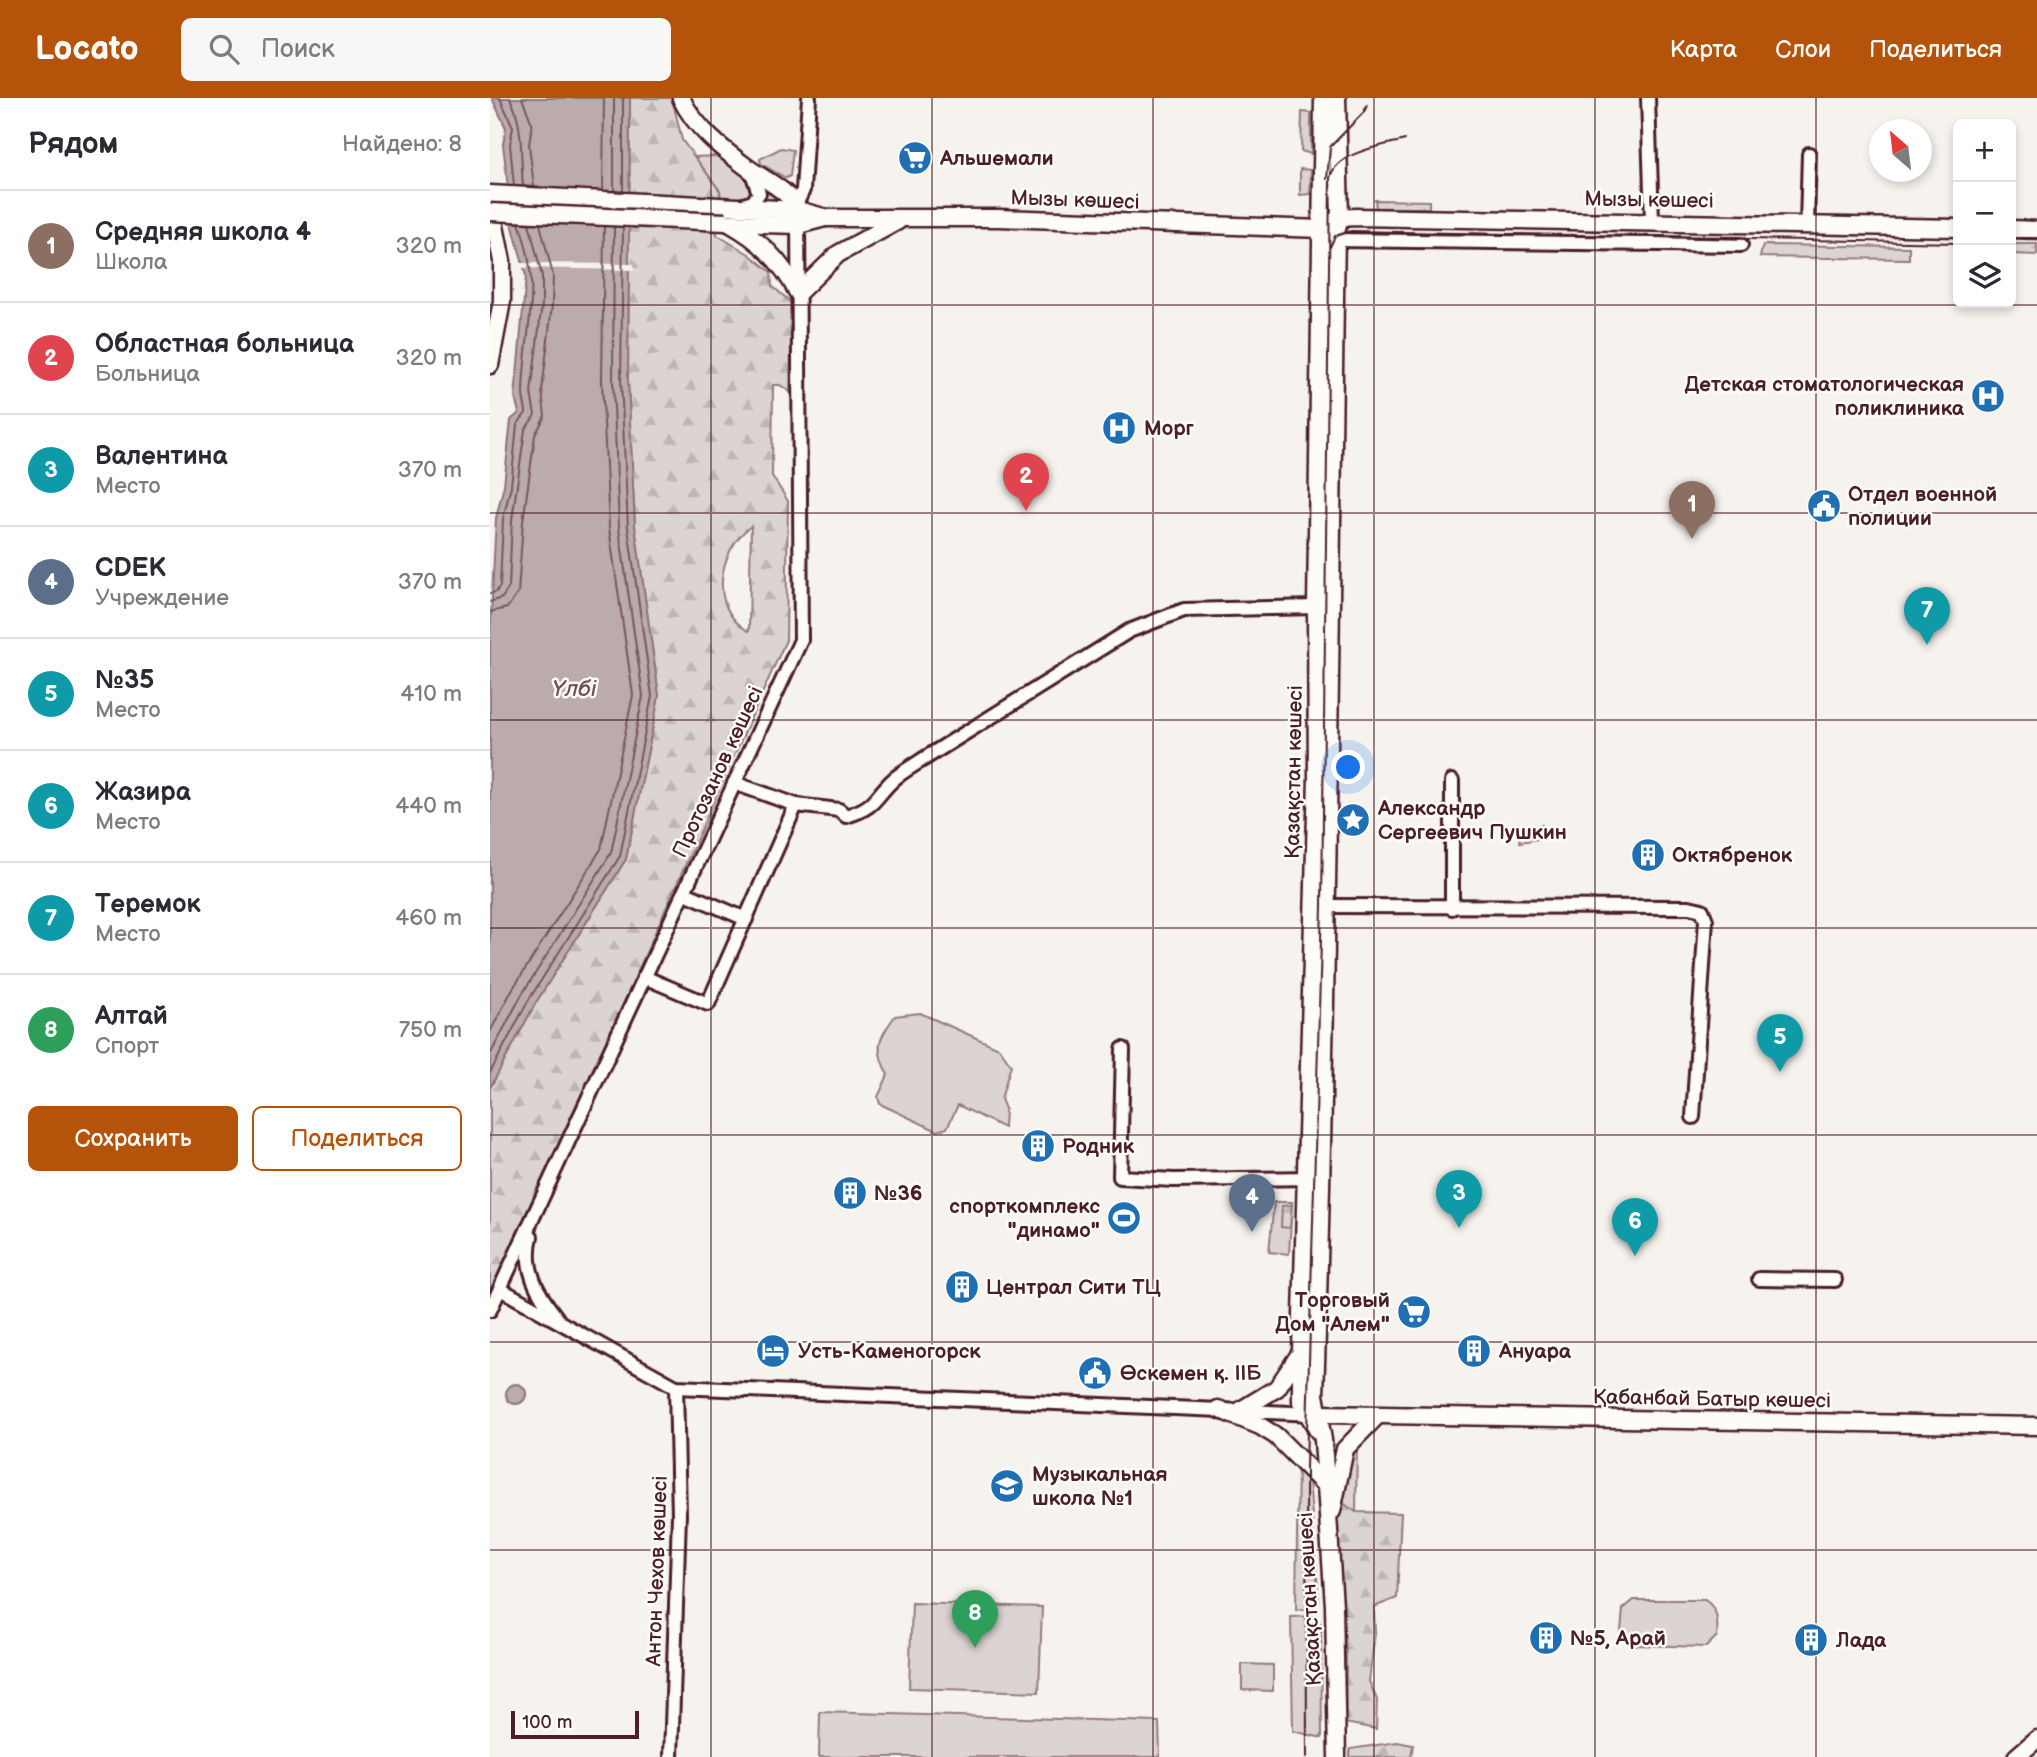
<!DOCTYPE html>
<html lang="ru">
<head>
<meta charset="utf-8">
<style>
	body { margin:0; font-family:"Balsamiq Sans",sans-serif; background:#f7f7f7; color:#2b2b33 }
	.controls { position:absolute; right:21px; top:21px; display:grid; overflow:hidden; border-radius:10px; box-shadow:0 4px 10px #0003 }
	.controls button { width:63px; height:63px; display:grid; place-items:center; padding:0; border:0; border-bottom:2px solid #e1e1e2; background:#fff; color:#2b2b33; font:35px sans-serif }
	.compass { position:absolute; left:1379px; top:21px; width:63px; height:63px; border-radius:50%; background:#fff; box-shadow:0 4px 10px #0003; rotate:332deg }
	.scale { position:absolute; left:21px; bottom:18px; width:128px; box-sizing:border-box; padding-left:7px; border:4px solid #4a1f2b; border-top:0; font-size:19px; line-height:24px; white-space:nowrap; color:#4a1f2b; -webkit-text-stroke:5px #fdfcf7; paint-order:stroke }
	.you { position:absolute; left:859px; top:670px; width:24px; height:24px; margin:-18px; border:5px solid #fff; border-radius:50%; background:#1a73e8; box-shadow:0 0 0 10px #1a73e833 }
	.badge { display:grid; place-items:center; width:46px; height:46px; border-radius:50%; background:#b45309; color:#fff; font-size:23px; font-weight:700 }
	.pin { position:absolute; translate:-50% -58px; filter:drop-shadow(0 2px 4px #0008) }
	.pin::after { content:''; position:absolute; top:37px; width:24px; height:21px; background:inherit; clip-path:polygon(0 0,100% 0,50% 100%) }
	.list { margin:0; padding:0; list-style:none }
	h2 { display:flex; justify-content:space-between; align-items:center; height:91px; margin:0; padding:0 28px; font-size:30px }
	h2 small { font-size:23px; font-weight:400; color:#7c7c81 }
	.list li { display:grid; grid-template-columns:46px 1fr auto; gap:21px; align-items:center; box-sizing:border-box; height:112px; padding:0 28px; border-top:2px solid #e1e1e2 }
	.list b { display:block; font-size:26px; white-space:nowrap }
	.list p { margin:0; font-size:23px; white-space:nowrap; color:#7c7c81 }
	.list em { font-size:23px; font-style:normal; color:#7c7c81 }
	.actions { display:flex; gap:14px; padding:21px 28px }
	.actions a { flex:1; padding:16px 0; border:2px solid #b45309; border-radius:10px; text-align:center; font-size:24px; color:#b45309 }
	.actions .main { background:#b45309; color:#fff }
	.icon { flex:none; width:38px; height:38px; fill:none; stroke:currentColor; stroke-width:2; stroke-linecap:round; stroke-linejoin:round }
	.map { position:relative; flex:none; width:1547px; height:1659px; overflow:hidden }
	header { display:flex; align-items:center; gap:42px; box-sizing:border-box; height:98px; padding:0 35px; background:#b45309; color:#fff }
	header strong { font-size:33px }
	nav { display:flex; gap:38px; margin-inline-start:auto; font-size:24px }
	.search { width:490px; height:63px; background:#f7f7f7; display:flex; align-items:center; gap:18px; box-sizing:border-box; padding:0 24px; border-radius:10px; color:#7c7c81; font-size:26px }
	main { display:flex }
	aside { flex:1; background:#fff }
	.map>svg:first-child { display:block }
</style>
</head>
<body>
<header>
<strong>Locato</strong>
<div class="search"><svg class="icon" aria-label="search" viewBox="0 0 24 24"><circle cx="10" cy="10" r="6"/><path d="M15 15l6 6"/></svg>Поиск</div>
<nav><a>Карта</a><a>Слои</a><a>Поделиться</a></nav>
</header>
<main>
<aside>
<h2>Рядом<small>Найдено: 8</small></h2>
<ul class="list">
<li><span class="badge" style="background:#8d6e63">1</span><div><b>Средняя школа 4</b><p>Школа</p></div><em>320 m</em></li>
<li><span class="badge" style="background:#e0444e">2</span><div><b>Областная больница</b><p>Больница</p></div><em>320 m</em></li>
<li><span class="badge" style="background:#0f9aa8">3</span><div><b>Валентина</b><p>Место</p></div><em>370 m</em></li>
<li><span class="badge" style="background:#5c6f8a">4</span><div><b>CDEK</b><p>Учреждение</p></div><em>370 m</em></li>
<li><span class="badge" style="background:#0f9aa8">5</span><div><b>№35</b><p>Место</p></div><em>410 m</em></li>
<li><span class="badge" style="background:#0f9aa8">6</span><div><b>Жазира</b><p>Место</p></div><em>440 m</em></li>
<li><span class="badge" style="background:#0f9aa8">7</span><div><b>Теремок</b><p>Место</p></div><em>460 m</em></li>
<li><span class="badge" style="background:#2e9e5b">8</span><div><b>Алтай</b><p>Спорт</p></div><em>750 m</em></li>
</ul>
<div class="actions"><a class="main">Сохранить</a><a>Поделиться</a></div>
</aside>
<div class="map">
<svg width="1547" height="1659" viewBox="0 0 1547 1659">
	<defs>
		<pattern id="forest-firs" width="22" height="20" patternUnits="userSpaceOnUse" patternTransform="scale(1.75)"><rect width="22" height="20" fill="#dcd4d2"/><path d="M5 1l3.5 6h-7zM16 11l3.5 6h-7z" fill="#beb6b4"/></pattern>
	</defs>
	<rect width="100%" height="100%" fill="#f6f3ef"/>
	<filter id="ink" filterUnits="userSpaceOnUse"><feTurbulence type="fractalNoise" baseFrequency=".0143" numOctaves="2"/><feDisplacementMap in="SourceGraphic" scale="14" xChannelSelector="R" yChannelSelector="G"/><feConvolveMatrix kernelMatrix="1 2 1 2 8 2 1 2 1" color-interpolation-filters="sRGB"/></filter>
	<g filter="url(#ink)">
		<!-- green -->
		<g fill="#dcd4d2" stroke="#937a7e" stroke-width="2">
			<path d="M812,14L821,15V56L811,53Z"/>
			<path d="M291,50L303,52L300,78L296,80L271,66L270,61Z"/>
			<path d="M227,58L284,99V106L231,102L230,93L205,59Z"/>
			<path d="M810,71L821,72L820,96L810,97Z"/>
			<path d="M1273,147L1419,149V161L1270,159Z"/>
			<path d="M1052,727L1054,740L1030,744L1028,731Z"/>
			<path d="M430,915L509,950L521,967L511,1001L515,1011L514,1030L468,1007L457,1030L447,1033L390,1006L388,999L398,977C384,950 388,941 405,918Z"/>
			<path d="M784,1104H802L799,1156L779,1154Z"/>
			<path d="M867,1344L866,1414L845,1420L839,1354L844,1347Z"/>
			<path d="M808,1359L819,1381L829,1504L823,1510L806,1512Z"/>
			<path d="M1144,1502H1215C1228,1511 1228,1522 1227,1538L1216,1549L1144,1547L1131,1533L1133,1511Z"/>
			<path d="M422,1505L552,1509L549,1594L419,1590Z"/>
			<path d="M823,1518L831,1526L832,1640L803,1633L801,1519Z"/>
			<path d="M752,1566L783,1567V1593L752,1592Z"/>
			<path d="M330,1614L669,1624L670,1659H329Z"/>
		</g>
		<!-- forest -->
		<g fill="url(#forest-firs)" stroke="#937a7e" stroke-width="2" fill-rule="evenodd">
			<path d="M140,0H182L192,42L230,93L227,137L259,156L281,174L282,188L302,205L300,294L290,287H283L282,378L298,403L296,542L24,1150L0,1197V990L45,906L136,761L169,598L145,429L138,283ZM261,428L259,532L258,533C218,510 228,452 261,428Z"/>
			<path d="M885,102L939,103V110H886Z"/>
			<path d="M1521,146H1547V157L1521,156Z"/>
			<path d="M802,1107L800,1130L791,1129L792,1108Z"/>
			<path d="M853,1405L866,1414L911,1415L907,1500L884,1509L885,1535L879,1583L887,1602L886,1631L855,1625L856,1557L845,1420Z"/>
			<path d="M907,1644L923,1647L921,1659H860V1651Z"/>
		</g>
		<!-- water -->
		<g fill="#bbabac" stroke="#8e7378" stroke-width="2">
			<path d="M2,0H140L138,283L145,429L169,598L136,761L45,906L0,990V538L6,420L14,387L21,322L29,315L25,299L36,178L22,125L13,46L16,30Z"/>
			<circle cx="26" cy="1296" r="10"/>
		</g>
		<!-- pier -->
		<g fill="#f6f3ef">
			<path d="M14,86L143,93V131L18,125Z"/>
			<path d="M29,165L144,166V172L31,170Z"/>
		</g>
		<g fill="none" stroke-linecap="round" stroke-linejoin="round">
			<!-- shore -->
			<g stroke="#77575f" stroke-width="2">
				<path d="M10,0L23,29L20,46L24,88"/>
				<path d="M20,0C34,27 30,57 33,88"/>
				<path d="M32,0L42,26L39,47L44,89"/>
				<path d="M113,92L114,0"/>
				<path d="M124,93V0"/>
				<path d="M133,93V0"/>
				<path d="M0,495L6,494L10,488L13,421L21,388L27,327L36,315C36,307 32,301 33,293C35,227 53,192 29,125"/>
				<path d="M0,504L12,500L19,489L22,422L35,332L45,317L41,295L52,206V178L39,125"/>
				<path d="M0,514L17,510L28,495L33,424L45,337L55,318L52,293L62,207L63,177L50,126"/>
				<path d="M0,934L22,892L111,751L143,597L119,430L112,283L114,128"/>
				<path d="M0,957L31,898L121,755L153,598L129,430L123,283L124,129"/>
				<path d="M0,975L38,903L130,758L162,598L138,430L131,283L133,129"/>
			</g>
			<!-- minor casing -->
			<g stroke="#4a1f2b" stroke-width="18">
				<g id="minor">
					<path d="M1158,0L1162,123"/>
					<path d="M306,107L313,92L319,0"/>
					<path d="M250,108L263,104L269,95L261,72"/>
					<path d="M1317,127L1319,56"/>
					<path d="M846,142L1251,147"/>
					<path d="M962,683V810"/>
					<path d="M244,685L306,707L349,712L356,718C387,709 384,699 404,681C412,674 423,668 432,662L639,533L694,512L826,509"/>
					<path d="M195,795L256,821"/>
					<path d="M830,808L1199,809L1212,812L1216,822L1203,1019"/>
					<path d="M154,879L218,906L306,707"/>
					<path d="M633,951L630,1079L684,1082L824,1080"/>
					<path d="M41,1138C33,1171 47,1195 67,1220"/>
					<path d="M1269,1181L1345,1182"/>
					<path d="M12,1192L186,1289L825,1316"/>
					<path d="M0,1212L311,542L308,120"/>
					<path d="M181,1659L189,1417L186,1289"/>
				</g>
			</g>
			<!-- major casing -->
			<g stroke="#4a1f2b" stroke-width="21">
				<g id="major">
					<path d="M191,0C205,30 232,51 258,70C275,82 300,93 308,112"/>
					<path d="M0,96L308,112L337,120H509L832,131"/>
					<path d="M0,103L12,163V203L0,267"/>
					<path d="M843,124L850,120L866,119L1468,130"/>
					<path d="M239,125C270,142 291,163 308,195L348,156L408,123"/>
					<path d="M243,125L308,127L335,120"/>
					<path d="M1521,131L1547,132"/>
					<path d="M728,1311L770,1328L786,1338L835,1387"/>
					<path d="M751,1312L787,1290L811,1254"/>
					<path d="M829,1316L1547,1328"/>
					<path d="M828,1333L811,1304V1254L827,679L826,509L833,0"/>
					<path d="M842,1413L855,1351L887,1318"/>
					<path d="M847,1659L844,1508L833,1342L825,1297C838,909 840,521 846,134L850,120L847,0"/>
					<path d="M1526,1659L1547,1641"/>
				</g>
			</g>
			<!-- minor -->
			<use href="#minor" stroke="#fdfcf7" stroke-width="12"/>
			<!-- major -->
			<use href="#major" stroke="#fdfcf7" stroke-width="16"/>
			<!-- tram -->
			<g stroke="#4a1f2b" stroke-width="2">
				<path d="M837,81L840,49L874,14L877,7"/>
				<path d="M1521,140H1547"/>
				<path d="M840,149L845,138L861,133L1468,145"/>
				<path d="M817,1659L816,1369L832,808L840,80C846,54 892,48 915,42"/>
			</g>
			<!-- major-bridge casing -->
			<g stroke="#4a1f2b" stroke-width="21" stroke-linecap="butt">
				<path id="major-bridge" d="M0,114L236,124"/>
			</g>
			<!-- major-bridge -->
			<use href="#major-bridge" stroke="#fdfcf7" stroke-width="16"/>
		</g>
	</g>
	<!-- grid -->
	<path fill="none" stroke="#4a1f2b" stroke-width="2" stroke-opacity="0.55" d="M221,0V1659M442,0V1659M663,0V1659M884,0V1659M1105,0V1659M1326,0V1659M0,207H1547M0,415H1547M0,622H1547M0,830H1547M0,1037H1547M0,1244H1547M0,1452H1547"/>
	<!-- icons -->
	<defs>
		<g id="supermarket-disc" transform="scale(1.75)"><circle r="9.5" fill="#1f6fb2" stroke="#fdfcf7"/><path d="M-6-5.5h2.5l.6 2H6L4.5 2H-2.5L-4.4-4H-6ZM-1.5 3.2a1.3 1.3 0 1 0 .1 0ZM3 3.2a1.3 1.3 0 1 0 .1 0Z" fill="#fff"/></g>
		<g id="hospital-disc" transform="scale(1.75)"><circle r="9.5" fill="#1f6fb2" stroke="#fdfcf7"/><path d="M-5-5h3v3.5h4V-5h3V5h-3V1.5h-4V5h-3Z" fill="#fff"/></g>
		<g id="civic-disc" transform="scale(1.75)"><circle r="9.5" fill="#1f6fb2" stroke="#fdfcf7"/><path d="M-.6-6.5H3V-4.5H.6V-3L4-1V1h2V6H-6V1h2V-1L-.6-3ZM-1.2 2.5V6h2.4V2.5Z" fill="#fff"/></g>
		<g id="sight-disc" transform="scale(1.75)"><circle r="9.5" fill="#1f6fb2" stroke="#fdfcf7"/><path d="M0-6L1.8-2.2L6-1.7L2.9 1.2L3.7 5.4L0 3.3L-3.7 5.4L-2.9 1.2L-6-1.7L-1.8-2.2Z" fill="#fff"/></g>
		<g id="building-disc" transform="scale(1.75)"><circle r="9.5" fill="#1f6fb2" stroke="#fdfcf7"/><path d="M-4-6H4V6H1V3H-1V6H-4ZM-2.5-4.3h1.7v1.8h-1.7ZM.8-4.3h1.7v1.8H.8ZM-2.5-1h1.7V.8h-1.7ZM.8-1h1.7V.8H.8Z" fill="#fff"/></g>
		<g id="stadium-disc" transform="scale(1.75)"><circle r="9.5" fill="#1f6fb2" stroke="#fdfcf7"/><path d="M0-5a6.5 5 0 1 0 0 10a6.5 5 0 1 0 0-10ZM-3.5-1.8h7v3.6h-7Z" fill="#fff"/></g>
		<g id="hotel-disc" transform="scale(1.75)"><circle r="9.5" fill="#1f6fb2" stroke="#fdfcf7"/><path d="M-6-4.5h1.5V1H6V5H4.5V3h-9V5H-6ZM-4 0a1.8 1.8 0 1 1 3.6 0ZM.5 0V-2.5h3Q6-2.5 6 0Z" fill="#fff"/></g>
		<g id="school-disc" transform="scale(1.75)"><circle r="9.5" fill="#1f6fb2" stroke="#fdfcf7"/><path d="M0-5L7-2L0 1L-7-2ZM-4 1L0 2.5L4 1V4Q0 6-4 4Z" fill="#fff"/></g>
	</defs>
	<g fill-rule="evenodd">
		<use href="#supermarket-disc" x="425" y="60"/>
		<use href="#hospital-disc" x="1498" y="298"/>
		<use href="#hospital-disc" x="629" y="330"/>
		<use href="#civic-disc" x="1334" y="408"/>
		<use href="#sight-disc" x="863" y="722"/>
		<use href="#building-disc" x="1158" y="757"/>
		<use href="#building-disc" x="548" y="1048"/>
		<use href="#building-disc" x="360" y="1095"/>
		<use href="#stadium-disc" x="634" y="1120"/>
		<use href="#building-disc" x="472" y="1189"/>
		<use href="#supermarket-disc" x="924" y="1214"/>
		<use href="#hotel-disc" x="283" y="1253"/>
		<use href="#building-disc" x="984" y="1253"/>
		<use href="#civic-disc" x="605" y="1275"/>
		<use href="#school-disc" x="517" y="1388"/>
		<use href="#building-disc" x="1056" y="1540"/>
		<use href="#building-disc" x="1321" y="1542"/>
	</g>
	<g text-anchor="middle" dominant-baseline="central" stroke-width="5" stroke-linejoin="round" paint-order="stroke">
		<!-- poi labels -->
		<g font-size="21" font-weight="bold" fill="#4a1f2b" stroke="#fdfcf7" text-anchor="start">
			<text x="450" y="60">Альшемали</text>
			<text x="1474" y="286" text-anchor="end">Детская стоматологическая<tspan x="1474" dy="24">поликлиника</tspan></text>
			<text x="654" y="330">Морг</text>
			<text x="1358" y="396">Отдел военной<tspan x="1358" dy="24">полиции</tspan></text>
			<text x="888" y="710">Александр<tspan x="888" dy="24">Сергеевич Пушкин</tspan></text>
			<text x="1182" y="757">Октябренок</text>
			<text x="572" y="1048">Родник</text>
			<text x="384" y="1095">№36</text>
			<text x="610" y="1108" text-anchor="end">спорткомплекс<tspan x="610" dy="24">"динамо"</tspan></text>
			<text x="496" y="1189">Централ Сити ТЦ</text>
			<text x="900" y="1202" text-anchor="end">Торговый<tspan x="900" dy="24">Дом "Алем"</tspan></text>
			<text x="308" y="1253">Усть-Каменогорск</text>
			<text x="1009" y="1253">Ануара</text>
			<text x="630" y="1275">Өскемен қ. ІІБ</text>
			<text x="542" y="1376">Музыкальная<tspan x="542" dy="24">школа №1</tspan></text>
			<text x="1080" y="1540">№5, Арай</text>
			<text x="1346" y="1542">Лада</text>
		</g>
		<!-- street labels -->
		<g font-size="21" fill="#4a1f2b" stroke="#fdfcf7">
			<text transform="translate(585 102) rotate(2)">Мызы көшесі</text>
			<text transform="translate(1159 102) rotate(1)">Мызы көшесі</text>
			<text transform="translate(228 674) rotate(-65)">Протозанов көшесі</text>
			<text transform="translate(804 674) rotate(-89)">Қазақстан көшесі</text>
			<text transform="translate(1222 1301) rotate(1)">Қабанбай Батыр көшесі</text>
			<text transform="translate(167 1473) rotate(-88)">Антон Чехов көшесі</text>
			<text transform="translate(820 1501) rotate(-93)">Қазақстан көшесі</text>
		</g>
		<!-- water labels -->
		<g font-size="23" font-style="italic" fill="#725058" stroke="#fdfcf7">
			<text x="84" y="591">Үлбі</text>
		</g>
	</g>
</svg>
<div class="controls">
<button>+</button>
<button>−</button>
<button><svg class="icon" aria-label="layers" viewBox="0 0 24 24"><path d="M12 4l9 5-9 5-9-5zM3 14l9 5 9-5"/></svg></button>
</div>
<svg class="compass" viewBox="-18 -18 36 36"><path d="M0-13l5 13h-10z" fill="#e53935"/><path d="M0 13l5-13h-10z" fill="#7c7c81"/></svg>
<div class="scale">100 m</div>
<div class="you"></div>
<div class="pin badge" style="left:1202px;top:441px;background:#8d6e63">1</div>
<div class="pin badge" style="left:536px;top:413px;background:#e0444e">2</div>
<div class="pin badge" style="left:969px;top:1130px;background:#0f9aa8">3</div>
<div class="pin badge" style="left:762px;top:1134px;background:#5c6f8a">4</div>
<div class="pin badge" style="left:1290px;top:974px;background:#0f9aa8">5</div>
<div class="pin badge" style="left:1145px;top:1158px;background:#0f9aa8">6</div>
<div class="pin badge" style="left:1437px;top:547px;background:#0f9aa8">7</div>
<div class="pin badge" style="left:485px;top:1550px;background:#2e9e5b">8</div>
</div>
</main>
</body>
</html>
